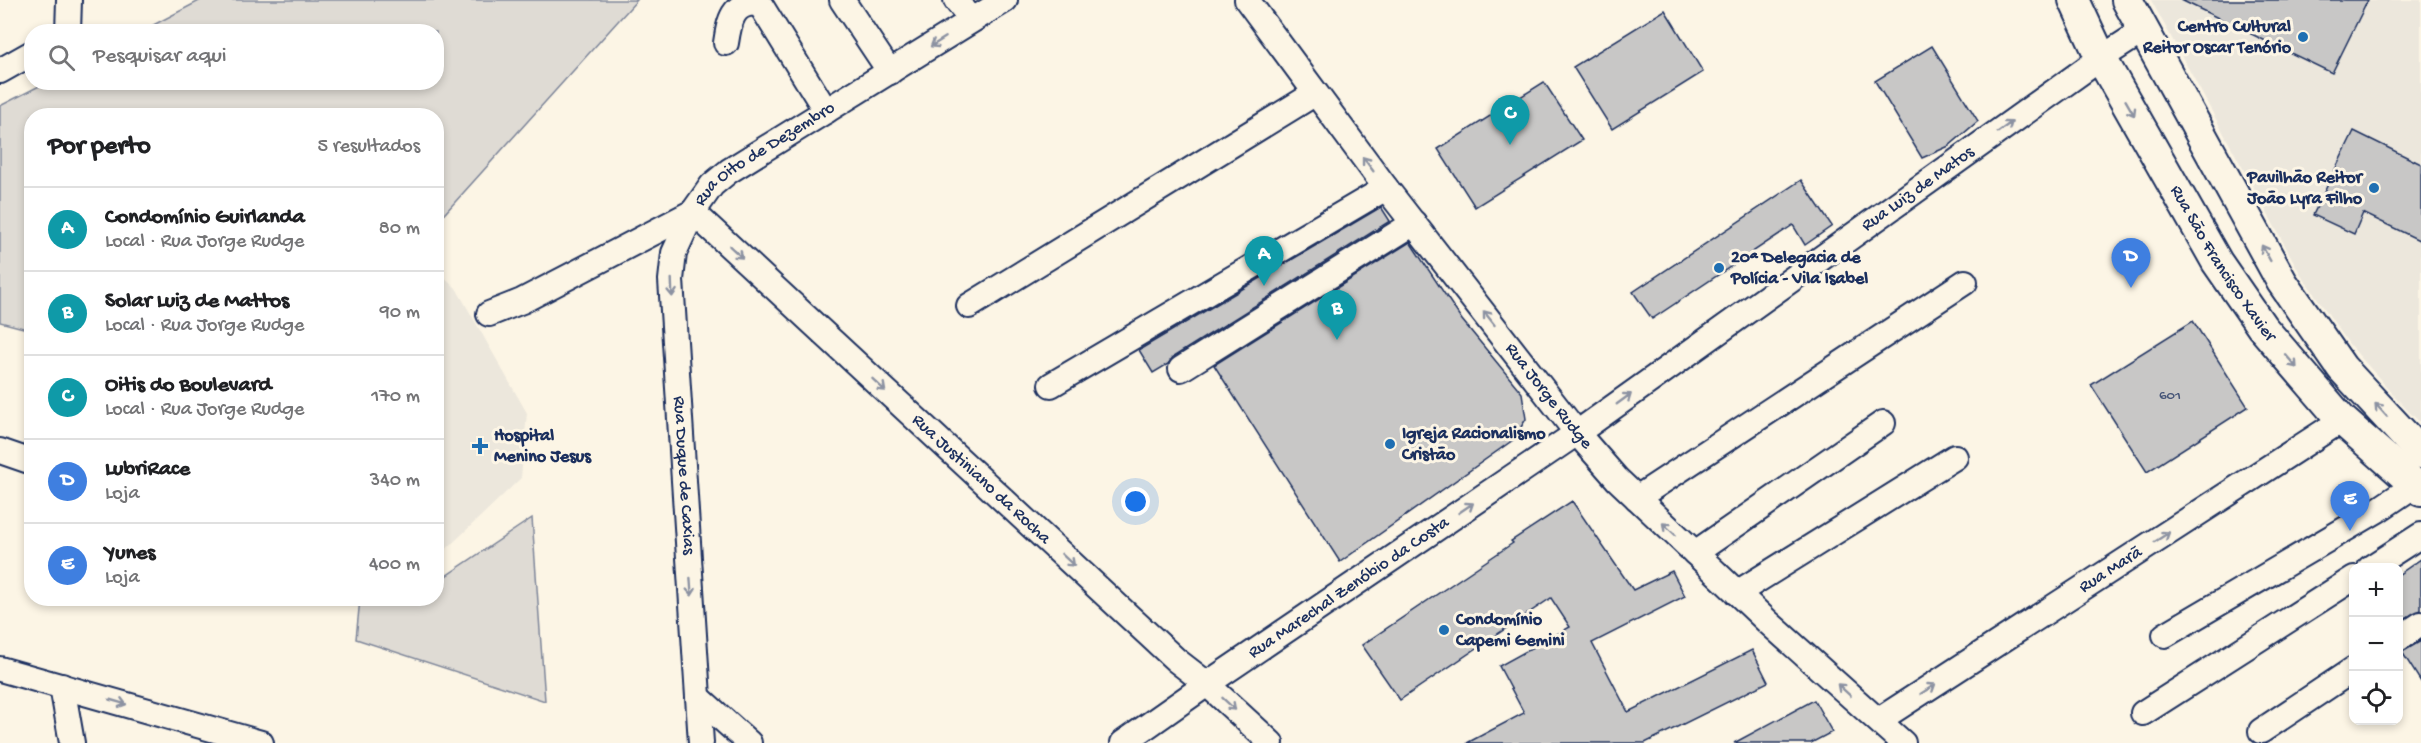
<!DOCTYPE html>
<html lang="pt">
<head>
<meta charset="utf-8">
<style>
	body { margin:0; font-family:"Gochi Hand",sans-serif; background:#f2f2f2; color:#202124 }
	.controls { position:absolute; right:18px; bottom:18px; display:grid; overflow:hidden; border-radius:12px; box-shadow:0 3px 9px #0003 }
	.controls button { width:54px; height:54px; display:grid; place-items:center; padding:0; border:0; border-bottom:2px solid #e0e0e0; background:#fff; color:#202124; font:30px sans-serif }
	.you { position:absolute; left:1136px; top:502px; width:21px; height:21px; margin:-15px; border:4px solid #fff; border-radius:50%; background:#1a73e8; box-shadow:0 0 0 9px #1a73e833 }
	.badge { display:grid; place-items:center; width:39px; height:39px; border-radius:50%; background:#1f6fb2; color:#fff; font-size:20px; font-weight:700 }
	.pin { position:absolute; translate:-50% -50px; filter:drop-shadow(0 2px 3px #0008) }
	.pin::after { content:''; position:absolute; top:32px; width:21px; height:18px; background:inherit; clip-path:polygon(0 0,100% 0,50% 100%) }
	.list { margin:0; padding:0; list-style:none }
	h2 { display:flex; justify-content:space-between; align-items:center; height:78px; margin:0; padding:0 24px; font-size:26px }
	h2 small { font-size:20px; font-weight:400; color:#757577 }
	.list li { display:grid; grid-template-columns:39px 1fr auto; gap:18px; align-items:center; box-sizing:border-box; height:84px; padding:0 24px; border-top:2px solid #e0e0e0 }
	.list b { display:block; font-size:22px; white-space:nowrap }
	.list p { margin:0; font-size:20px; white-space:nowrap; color:#757577 }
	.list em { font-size:20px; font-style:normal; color:#757577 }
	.icon { flex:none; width:33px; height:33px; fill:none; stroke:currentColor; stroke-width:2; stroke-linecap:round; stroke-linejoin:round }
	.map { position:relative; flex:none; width:2421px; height:743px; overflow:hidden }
	.search { position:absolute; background:#fff; box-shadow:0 3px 9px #0003; left:24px; top:24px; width:420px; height:66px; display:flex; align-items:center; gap:15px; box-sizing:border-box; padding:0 21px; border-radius:24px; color:#757577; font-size:22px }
	.panel { position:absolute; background:#fff; box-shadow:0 3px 9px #0003; left:24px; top:108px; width:420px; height:498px; border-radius:24px }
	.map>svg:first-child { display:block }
</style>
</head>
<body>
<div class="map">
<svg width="2421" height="743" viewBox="0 0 2421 743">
	<rect width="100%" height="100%" fill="#fcf5e5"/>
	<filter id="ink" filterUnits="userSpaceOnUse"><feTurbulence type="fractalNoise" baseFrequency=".0167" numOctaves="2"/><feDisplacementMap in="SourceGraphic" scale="12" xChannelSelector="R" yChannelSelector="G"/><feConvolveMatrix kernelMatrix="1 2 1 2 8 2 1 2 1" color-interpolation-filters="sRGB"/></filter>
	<g filter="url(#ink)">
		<!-- built -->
		<g fill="#ece7dc">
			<path d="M2151,0H2421V423L2408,411L2349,344L2300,273Z"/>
			<path d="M437,270L456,288L527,413L521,478L437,558Z"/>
		</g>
		<!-- green -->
		<g fill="#dfdbd4" stroke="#7d8599" stroke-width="1.5">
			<path d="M201,0H637L437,222L436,116H32L31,330L0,322V106L45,83L436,82V32L142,31Z"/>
			<path d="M532,518L545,701L356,639L360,599H405L408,601L412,599L436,598L437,582Z"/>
		</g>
		<!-- building -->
		<g fill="#c8c7c6" stroke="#1b2f5e" stroke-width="1.5">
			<path d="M2181,0H2368L2332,73Z"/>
			<path d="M1665,10L1703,72L1612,129L1573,67Z"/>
			<path d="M1932,46L1978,121L1949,146L1922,158L1875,81Z"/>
			<path d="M1544,82L1582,140L1475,207L1438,149Z"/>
			<path d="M2354,131L2421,164V241L2363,213L2354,234L2313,215Z"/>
			<path d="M1801,180L1832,226L1805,245L1793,225L1652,319L1633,292Z"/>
			<path d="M1381,207L1390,221L1173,357L1168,364L1153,373L1139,350Z"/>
			<path d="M1410,242L1462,320L1522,393L1526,419L1513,440L1340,562L1214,365Z"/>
			<path d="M2193,321L2248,407L2147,472L2091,385Z"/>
			<path d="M1572,501L1633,590L1672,571L1685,596L1592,643L1628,712L1752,650L1768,682L1645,743H1467L1524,713L1499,666L1570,627L1551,598L1400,700L1362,645L1513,543L1511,541Z"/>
			<path d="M2421,559V610L2398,622V575Z"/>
			<path d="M2421,641V682L2402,652Z"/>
			<path d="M1814,700L1832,732L1811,743H1734Z"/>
		</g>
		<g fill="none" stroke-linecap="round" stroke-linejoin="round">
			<!-- minor casing -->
			<g stroke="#1b2f5e" stroke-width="28">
				<g id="minor">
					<path d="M842,0L890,72"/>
					<path d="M956,0L972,20"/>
					<path id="s1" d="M1247,0L1386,188L1577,433L1617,479L1769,623L1903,743"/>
					<path d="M68,32L69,0"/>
					<path d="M726,43C729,23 732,0 760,4L826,111"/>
					<path d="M0,71L32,53"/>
					<path id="s2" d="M693,212L1176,660L1207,684L1271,743"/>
					<path id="s3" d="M693,212L674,253L671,280L701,743"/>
					<path d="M969,306L1314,94"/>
					<path id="s4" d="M489,314L522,301L693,212L712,185L729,171L1005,0"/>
					<path d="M1181,369L1414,223"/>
					<path d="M1051,385L1386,188"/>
					<path d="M0,451L32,462"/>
					<path d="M1637,498L1965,282"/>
					<path d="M1695,553L1883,423"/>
					<path d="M2370,568L2421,535"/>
					<path d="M1737,593L1955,457"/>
					<path d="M2165,635L2378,510L2415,485"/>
					<path d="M2398,639L2421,624"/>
					<path d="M0,669L261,743"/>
					<path d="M62,686L72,743"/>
					<path d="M698,697L749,743"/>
					<path d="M2143,713L2354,578"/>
					<path id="s5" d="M1879,720L2342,420"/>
					<path d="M2261,731L2354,669"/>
					<path id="s6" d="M1123,743L1207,684L1577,433L2101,58L2143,31"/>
				</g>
			</g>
			<!-- major casing -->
			<g stroke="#1b2f5e" stroke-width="34">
				<g id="major">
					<path id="s7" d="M2074,0L2101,58L2217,262L2262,327L2342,420L2421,490"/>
					<path d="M2127,0L2282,282L2342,368L2421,453"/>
				</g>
			</g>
			<!-- minor -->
			<use href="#minor" stroke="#fcf5e5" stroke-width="24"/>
			<!-- major -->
			<use href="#major" stroke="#fcf5e5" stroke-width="30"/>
		</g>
		<!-- one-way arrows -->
		<defs><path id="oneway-shaft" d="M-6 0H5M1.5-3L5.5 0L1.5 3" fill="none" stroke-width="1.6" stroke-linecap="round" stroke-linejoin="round" transform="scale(1.5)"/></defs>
		<g stroke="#8c92a2">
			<use href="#oneway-shaft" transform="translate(938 42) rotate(148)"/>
			<use href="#oneway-shaft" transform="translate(2130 108) rotate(60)"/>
			<use href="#oneway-shaft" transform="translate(2005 127) rotate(-36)"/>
			<use href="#oneway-shaft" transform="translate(1368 164) rotate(-127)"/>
			<use href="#oneway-shaft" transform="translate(736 252) rotate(43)"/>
			<use href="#oneway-shaft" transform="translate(2266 253) rotate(-119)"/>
			<use href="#oneway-shaft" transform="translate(672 288) rotate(88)"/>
			<use href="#oneway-shaft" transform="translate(1489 318) rotate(-128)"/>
			<use href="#oneway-shaft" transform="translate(2291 361) rotate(49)"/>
			<use href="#oneway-shaft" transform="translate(879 385) rotate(43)"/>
			<use href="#oneway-shaft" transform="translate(1624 399) rotate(-36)"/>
			<use href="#oneway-shaft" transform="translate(2381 410) rotate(-132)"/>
			<use href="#oneway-shaft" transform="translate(1466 508) rotate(-34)"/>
			<use href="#oneway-shaft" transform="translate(1669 529) rotate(-137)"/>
			<use href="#oneway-shaft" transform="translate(2162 537) rotate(-33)"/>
			<use href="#oneway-shaft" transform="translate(1068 560) rotate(43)"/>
			<use href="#oneway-shaft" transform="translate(691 587) rotate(86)"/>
			<use href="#oneway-shaft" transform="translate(1928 689) rotate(-33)"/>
			<use href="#oneway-shaft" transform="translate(1844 690) rotate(-138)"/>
			<use href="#oneway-shaft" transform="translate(118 702) rotate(16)"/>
			<use href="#oneway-shaft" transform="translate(1229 704) rotate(43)"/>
		</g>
	</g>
	<!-- markers -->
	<g fill="#1f6fb2" stroke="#fcf5e5" stroke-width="2">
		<circle cx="2303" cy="37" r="6"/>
		<circle cx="2374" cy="188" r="6"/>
		<circle cx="1719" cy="268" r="6"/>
		<circle cx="1390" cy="444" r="6"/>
		<path d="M477 437h6v6h6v6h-6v6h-6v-6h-6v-6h6z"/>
		<circle cx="1444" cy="630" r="6"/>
	</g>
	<g text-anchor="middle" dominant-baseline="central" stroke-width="6" stroke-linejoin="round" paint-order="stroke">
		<!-- number labels -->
		<g font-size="15" fill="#465578">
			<text x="2170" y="396">601</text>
		</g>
		<!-- poi labels -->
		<g font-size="18" font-weight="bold" fill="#1b2f5e" stroke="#fcf5e5" text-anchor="start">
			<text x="2291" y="27" text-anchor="end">Centro Cultural<tspan x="2291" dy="21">Reitor Oscar Tenório</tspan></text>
			<text x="2362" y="178" text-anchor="end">Pavilhão Reitor<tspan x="2362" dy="21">João Lyra Filho</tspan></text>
			<text x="1731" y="258">20ª Delegacia de<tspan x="1731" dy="21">Polícia - Vila Isabel</tspan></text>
			<text x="1402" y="434">Igreja Racionalismo<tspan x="1402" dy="21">Cristão</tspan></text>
			<text x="494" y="436">Hospital<tspan x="494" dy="21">Menino Jesus</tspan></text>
			<text x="1456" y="620">Condomínio<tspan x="1456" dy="21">Capemi Gemini</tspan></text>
		</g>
		<!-- street labels -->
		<g font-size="18" fill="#1b2f5e" stroke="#fcf5e5">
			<text stroke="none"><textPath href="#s4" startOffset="322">Rua Oito de Dezembro</textPath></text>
			<text stroke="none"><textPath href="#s6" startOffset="969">Rua Luiz de Matos</textPath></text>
			<text stroke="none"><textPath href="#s7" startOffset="303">Rua São Francisco Xavier</textPath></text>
			<text stroke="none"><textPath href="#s1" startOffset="498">Rua Jorge Rudge</textPath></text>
			<text stroke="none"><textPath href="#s3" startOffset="268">Rua Duque de Caxias</textPath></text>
			<text stroke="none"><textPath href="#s2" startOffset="393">Rua Justiniano da Rocha</textPath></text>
			<text stroke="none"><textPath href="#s5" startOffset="276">Rua Marã</textPath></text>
			<text stroke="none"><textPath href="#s6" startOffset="274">Rua Marechal Zenóbio da Costa</textPath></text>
		</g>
	</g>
</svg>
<div class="controls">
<button>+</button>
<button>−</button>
<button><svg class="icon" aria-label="locate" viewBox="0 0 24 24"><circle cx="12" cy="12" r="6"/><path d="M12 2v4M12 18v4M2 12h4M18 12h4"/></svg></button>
</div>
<div class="you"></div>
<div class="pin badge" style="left:1264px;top:286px;background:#0f9aa8">A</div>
<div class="pin badge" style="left:1337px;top:340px;background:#0f9aa8">B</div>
<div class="pin badge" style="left:1510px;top:145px;background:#0f9aa8">C</div>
<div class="pin badge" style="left:2131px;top:288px;background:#3f7fe0">D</div>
<div class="pin badge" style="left:2350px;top:531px;background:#3f7fe0">E</div>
<div class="search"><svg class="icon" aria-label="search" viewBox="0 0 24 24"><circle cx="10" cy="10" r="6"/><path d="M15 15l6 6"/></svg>Pesquisar aqui</div>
<section class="panel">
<h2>Por perto<small>5 resultados</small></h2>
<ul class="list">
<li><span class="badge" style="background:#0f9aa8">A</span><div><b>Condomínio Guirlanda</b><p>Local · Rua Jorge Rudge</p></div><em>80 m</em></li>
<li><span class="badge" style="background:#0f9aa8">B</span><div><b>Solar Luiz de Mattos</b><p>Local · Rua Jorge Rudge</p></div><em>90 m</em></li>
<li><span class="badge" style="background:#0f9aa8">C</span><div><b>Oitis do Boulevard</b><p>Local · Rua Jorge Rudge</p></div><em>170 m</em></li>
<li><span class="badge" style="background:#3f7fe0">D</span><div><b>LubriRace</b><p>Loja</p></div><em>340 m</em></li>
<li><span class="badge" style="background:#3f7fe0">E</span><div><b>Yunes</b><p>Loja</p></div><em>400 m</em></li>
</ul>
</section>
</div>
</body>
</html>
